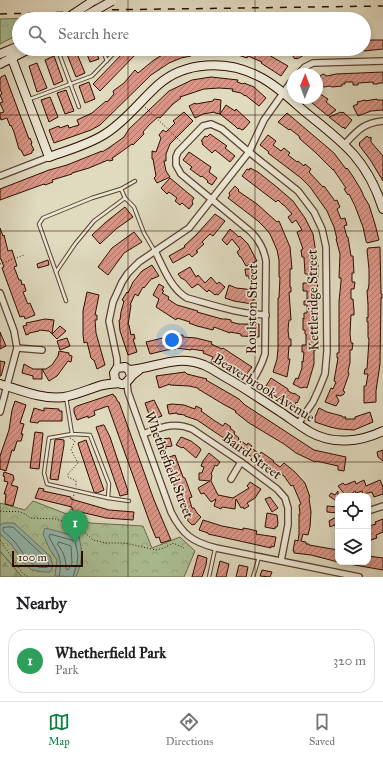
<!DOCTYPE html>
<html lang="en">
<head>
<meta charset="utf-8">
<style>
	body { margin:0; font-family:"IM FELL Great Primer",serif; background:#f6f6f6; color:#202124 }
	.controls { position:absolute; right:12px; bottom:12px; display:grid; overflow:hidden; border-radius:8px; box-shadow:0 2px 6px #0003 }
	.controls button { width:36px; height:36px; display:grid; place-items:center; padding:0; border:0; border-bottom:1px solid #e0e0e0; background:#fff; color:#202124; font:20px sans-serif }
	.compass { position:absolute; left:287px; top:68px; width:36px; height:36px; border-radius:50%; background:#fff; box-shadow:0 2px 6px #0003; rotate:1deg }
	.scale { position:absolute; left:12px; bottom:10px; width:71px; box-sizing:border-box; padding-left:4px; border:2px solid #2f0e00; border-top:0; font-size:11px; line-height:14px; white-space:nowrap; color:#2f0e00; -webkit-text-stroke:3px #ebe7d5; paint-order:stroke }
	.you { position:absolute; left:172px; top:340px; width:14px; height:14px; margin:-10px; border:3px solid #fff; border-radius:50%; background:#1a73e8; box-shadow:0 0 0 6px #1a73e833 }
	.badge { display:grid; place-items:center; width:26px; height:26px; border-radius:50%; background:#0b8043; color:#fff; font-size:13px; font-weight:700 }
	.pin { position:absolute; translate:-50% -33px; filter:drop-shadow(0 1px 2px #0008) }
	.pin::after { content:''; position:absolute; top:21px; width:14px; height:12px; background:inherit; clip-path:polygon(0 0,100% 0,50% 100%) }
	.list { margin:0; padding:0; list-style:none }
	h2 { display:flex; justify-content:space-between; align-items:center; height:52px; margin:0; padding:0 16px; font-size:17px }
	h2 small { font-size:13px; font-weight:400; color:#757577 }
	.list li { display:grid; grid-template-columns:26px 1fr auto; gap:12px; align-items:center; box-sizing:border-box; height:64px; margin:0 8px 8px; padding:0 8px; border:1px solid #e0e0e0; border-radius:16px }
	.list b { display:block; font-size:15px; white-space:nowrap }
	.list p { margin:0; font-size:13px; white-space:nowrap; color:#757577 }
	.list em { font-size:13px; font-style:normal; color:#757577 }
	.icon { flex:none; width:22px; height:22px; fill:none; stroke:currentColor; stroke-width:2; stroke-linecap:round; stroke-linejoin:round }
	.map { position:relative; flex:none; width:383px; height:577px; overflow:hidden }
	.search { position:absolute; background:#fff; box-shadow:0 2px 6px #0003; left:12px; right:12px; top:12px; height:44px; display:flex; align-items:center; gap:10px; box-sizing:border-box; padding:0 14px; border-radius:22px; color:#757577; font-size:15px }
	.sheet { height:124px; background:#fff }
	nav { display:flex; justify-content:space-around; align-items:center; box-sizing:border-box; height:56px; border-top:1px solid #e0e0e0; background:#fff; font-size:11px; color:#757577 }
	nav a { display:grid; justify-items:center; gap:2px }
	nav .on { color:#0b8043 }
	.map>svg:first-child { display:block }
</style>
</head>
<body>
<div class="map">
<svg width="383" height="577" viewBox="0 0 383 577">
	<defs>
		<pattern id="grass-tufts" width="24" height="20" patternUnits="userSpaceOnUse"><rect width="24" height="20" fill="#acc197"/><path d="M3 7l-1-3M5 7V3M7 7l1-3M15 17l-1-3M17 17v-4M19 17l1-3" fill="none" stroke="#94a580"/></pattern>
		<pattern id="forest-firs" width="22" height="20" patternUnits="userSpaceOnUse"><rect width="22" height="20" fill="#acc197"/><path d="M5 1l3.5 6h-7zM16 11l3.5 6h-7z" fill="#94a580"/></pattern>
		<pattern id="park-crowns" width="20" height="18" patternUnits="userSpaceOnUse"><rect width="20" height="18" fill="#acc197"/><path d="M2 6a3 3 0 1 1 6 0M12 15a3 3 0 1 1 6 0" fill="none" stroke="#94a580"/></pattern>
		<pattern id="building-hatch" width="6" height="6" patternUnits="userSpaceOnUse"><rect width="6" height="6" fill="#da9586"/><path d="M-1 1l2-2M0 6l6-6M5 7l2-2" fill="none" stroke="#b1786b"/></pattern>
	</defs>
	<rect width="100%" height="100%" fill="#e0dabf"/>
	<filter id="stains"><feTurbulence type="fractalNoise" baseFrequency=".005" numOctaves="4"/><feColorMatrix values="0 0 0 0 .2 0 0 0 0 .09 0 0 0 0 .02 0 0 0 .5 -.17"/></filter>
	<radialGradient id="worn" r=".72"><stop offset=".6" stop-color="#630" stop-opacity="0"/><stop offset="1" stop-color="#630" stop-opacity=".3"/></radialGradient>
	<!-- grass -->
	<path fill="url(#grass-tufts)" stroke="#6e684c" d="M46,18L19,19V34L0,44V19Z"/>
	<!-- forest -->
	<path fill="url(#forest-firs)" stroke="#6e684c" d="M0,551L22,577H0Z"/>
	<!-- park -->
	<path fill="url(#park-crowns)" stroke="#6e684c" d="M33,501L90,523L143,526L152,548L180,537L195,551L184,577H22L0,551V503L25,510Z"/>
	<!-- water -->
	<g fill="#94bbb1" stroke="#6c766a">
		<path d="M4,523H14L50,556L53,566L50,572H43L32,570L26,565L11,544L0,534V525Z"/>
		<path d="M45,528L79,537C83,553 82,562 76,577L55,576L57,560L50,550L43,534Z"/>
	</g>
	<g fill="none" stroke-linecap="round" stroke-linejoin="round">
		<!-- shore -->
		<g stroke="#626458" stroke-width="1">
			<path d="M6,527H13L46,558L49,565L48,567C30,571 24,553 15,542C11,538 7,534 3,531V528Z"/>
			<path d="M59,542L71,546L72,563L68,570L66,569C66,559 64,553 58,545Z"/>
			<path d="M59,577C63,557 58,554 49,537L50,534L75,541L78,555L77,564L73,577"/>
		</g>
	</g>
	<!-- building -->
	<g fill="url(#building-hatch)" stroke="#2f0e00">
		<path d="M372,40H383V49L364,51V41Z"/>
		<path d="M74,49H75L85,73L76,77L66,52Z"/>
		<path d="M85,49H95L99,59L90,62Z"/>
		<path d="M127,49H142L135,53L136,54L100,91L93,84Z"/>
		<path d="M172,49H263L262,51L288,66L281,76L261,63L262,62L248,56L247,58L235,54L199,53V54L190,55L191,56L181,58L169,63L151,75L100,125L91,130L54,143L49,130L59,126L60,128L68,125L69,128L79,125L77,120L92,113L106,101L107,102L114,94L113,91L124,83L135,70L138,73L154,60Z"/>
		<path d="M292,49H320V50L304,55L297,59L296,58L295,59L289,51Z"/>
		<path d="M54,56L63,81L54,85L45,60Z"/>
		<path d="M37,63L47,88L37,92L29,66Z"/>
		<path d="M383,72V83H378V84H373V82L358,83V85H353V82H345V84H342V86L332,87L330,86L324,87L322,86L320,76L323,74L327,76L336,74Z"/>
		<path d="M5,75L29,139L30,138L32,143L31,144L34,150L32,151V153L24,156L21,150L19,149L14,132L11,125L10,126L7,118L1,120L0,116V113L4,112L0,103L3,102L0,95L2,94L0,89V79L1,77Z"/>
		<path d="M211,77L238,80L237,82L243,84L244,83L254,87L266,98L259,106L245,95V96L241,93L232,91L233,89L219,88L204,89L180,97L181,98L173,104L160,118L158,117L149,125L143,132L144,134L133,145L132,144L114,157L112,158L113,160L110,161L108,160L89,168L72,173V174L52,180L53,182L45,185L44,184L0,200V189L49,170L67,165L102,151V152L110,147L124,137L129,129L169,91L192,80Z"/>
		<path d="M89,82L95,99L85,103L79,86Z"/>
		<path d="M66,90L74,111L65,114L57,93Z"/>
		<path d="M317,92L328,99L326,102L336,110L328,116L306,98H317Z"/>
		<path d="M50,97L58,117L49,122L41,100Z"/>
		<path d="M214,99L221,100L220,114L215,113V112L203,114L195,118L189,106L195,103L196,104L213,101Z"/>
		<path d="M377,99V100H383V110L371,111L358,116L353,106L358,104L357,102L365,100V101Z"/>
		<path d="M226,105L235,111L236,109L250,122L244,129L242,130L239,128L238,129L235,126L220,114Z"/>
		<path d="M184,112L193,121L170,144L166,154V161H164L166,171L170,177L157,183L154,178L156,176L153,159H152V151L156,152L161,138L159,135L163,130L166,132L175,123L173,121Z"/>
		<path d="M341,112L342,113L343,112L352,120L345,129L344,127L343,128L329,117Z"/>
		<path d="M287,113L334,153L346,169L347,168L352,175L360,188L363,194V195L369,205L375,224L379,240L367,243L366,241L363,227L355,206L349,194L348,195L344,189L346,188L333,169V170L315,152L300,139L299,136L290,129L289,130L278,122Z"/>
		<path d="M210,134L227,146L225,148L235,156L230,162L215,150L212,153L202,144L203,142L201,141L205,136L207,137Z"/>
		<path d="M268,135L276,141L273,145L281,151L284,148L290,153L288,155L297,162L298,161L304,166L305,164L311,169L309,172L323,187L324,186L335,201L337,200L340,207L337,209L341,219L345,218L347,225L344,226L347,237H348L351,256H353L354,273H352V282H355L354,289H351V299H353L354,311V315H351L350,334L351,343H353L352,350H350V363L348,371L349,374L343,391L345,392L343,395H341V396L336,395L339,401L336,406L325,402L331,388L333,389L336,382L334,381L338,358H337V353H339V302L341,281V278H339L340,254L336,239H337L334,227L327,211L310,187L301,178L268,153L269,152L260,145Z"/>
		<path d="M367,136L369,138L371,137V142L383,156V181L371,161L359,145L360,144L359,143Z"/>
		<path d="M189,152L211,167L209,172L217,178L212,185L207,182L208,181L202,176L201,177L190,169L192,167L183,160Z"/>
		<path d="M250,168L258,172L278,188L293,201L305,218L313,234L318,266L317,311H318V316L316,317L317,343L316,350H314V364L307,388L305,387L301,388L293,384L296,378L298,379L302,368V361L303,362L304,352H302V345H306V334H305V330H303V318L304,319V313H307V305H304V301H307V291H303V283H308V274H305L304,257H302L301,250L303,249L297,232L302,230L296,220L292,223L288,217L292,214L284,205H283L278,200L276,202L242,176L247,169L249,170Z"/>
		<path d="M170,178L194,198L192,201L193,204L189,209L182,203L180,205L175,201L177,198L169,192L167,194L161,188Z"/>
		<path d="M235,186L239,190L238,191L257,204L277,222L279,221L290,247L292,269H290V287H291V292H289L291,320H289L288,330L289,339H291V346H289L288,359H290L287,377L273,372L277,359L278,348V298H279L280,277H279V260L277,250L270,234L265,228L258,221L228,198L230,195L229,193Z"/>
		<path d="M125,207L133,217L116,229L100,244L92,235L106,222Z"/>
		<path d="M215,214L225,221L213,236L210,234L202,242L204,244L196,251L198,252L192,257L189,254L173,263L169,256L185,247L184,246L196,235Z"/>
		<path d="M0,228L3,236L4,235L8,251L12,250L17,266L14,267L19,280H21L22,285L24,284L26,291L23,292L27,302L28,304L30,303L35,315L25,319L24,316L20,317L2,268L4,267L1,259H0Z"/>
		<path d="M230,229L239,237L240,236L248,244L257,261L255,262L246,266L241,257H240L237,252L240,249L232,239L227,245L222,240Z"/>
		<path d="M134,232L142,242L124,253L108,275L98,267L112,248Z"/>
		<path d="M380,247L381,294H382V298H381L380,364L376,391V402L364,403V386H366L368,374H364L365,369H367L369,340L368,337V322H367V317L368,318V305L367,290H368L369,284V269L367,250L368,248Z"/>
		<path d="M48,260L49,265L38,268L37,264Z"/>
		<path d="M152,265L159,276L152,279V278L144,288L143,287L138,296L135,294L130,305H131L128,325H129L131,335L134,334L135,339H133L137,352L128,355L120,331L119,320H120L121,312L124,301L122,300L127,292L128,293L133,282L142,271Z"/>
		<path d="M190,267L196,277L198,275L205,283L211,277L217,284L219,282L225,287L218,295L216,294L215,295L209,290L207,292L198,284L192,288L185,280L181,278L178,274Z"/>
		<path d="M245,269H257V274L254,277V279H249V276H246Z"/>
		<path d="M159,284L164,287L162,290L164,291L162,293L169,297L168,299L177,305L198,311L197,312L222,319H226L231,320V322L239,324H259V337L241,336V334L230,332V333L214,327L213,330L197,326L189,323L190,322L177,318L176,320L173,318L156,307L159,299L153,295Z"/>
		<path d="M229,285L236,288L255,290L256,297H254V300H253L252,304L234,301L225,298Z"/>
		<path d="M87,292L99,295L95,315H97V320H95L96,333L105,365L97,369L94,360H93L91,358L87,342L84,343L83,335V311Z"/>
		<path d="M45,319L54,320L52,334L60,326L66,331L57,339L49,331L39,330V331L29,333V334L26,335L23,326L27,325L26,323Z"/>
		<path d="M0,332L6,346L0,349Z"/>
		<path d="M176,335H183V337L196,338L212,342L211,344L222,349L223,348L252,367L246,375L244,374L243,376L216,358L214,364L211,362L213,357L203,353L204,351L191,349V350L176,348V349L167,350L150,354L146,342L167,337L166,336Z"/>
		<path d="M67,338L70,346L60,350L57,341Z"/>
		<path d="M59,351L69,353V355L72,356L71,362L68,361L57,376L49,381L42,369H46L52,365L58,356Z"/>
		<path d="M0,361L5,362L1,376H0Z"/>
		<path d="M24,364L33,369H42V379H33V376L22,373Z"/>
		<path d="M185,372L187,374L207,379L206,380L239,399L245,405L314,450L346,457L344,471L338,470V466L316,461L315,462L296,453L284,444L249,423L235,412L236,411L223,404L198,389V388L189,386L170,385V384L159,388L156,376Z"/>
		<path d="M271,378L288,389V391L294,394V393L300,397L297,403L296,402L295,405L293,404L291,407L267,391L266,389L267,386H266Z"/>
		<path d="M113,394L114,396H115L118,402H119L154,500L171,540L161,543L159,537L156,538L151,526L108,406L94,411L95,415L88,418V416L77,420L74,412V408L77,406Z"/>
		<path d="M154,400L162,416L151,420L145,403Z"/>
		<path d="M15,401L26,405L20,423L24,424L21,434H23L21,441H17L14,451L12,450L6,471L0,469V456L9,430L12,410Z"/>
		<path d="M172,404L184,405L195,409L196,406L202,409L201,411L215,421L223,426L225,423L231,427L230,428L235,432L234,434L239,438L238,439L247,445L248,443L252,446L251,448L260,454L261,452L267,456L274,461L273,462L280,467L284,463L295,472L305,483L310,497L309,498L311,512L310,527L308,535L303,534L301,541L306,542V544H309V545L338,550V562L311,555L294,553V551H293L295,540L298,541L299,534V514H300L299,505L301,504L293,485L291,486L284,476L276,471L274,472L197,420L185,416V415L177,414V413L169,414L167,405Z"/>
		<path d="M34,408L44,411V408L59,409V411H62V421H39L38,423L30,422Z"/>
		<path d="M319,408L327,412L342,416V417H346L345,419H355V417L370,412L373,422L354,430L339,429L330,427L315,422V417Z"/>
		<path d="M103,425H104L110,437L128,491L127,492L128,494L120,496L96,427Z"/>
		<path d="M35,432L43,433L39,469L30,468Z"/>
		<path d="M181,437L191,441L200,448L201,450L196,458L183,447L182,448L176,445Z"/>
		<path d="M161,438L162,439L170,438L172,446L165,447L166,449L159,452L156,443L158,442L157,439Z"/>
		<path d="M57,439L64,440V445L58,480L50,479L55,440Z"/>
		<path d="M86,440L104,490L97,493L94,492L79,447L78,443Z"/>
		<path d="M383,450V461L378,457L377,452Z"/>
		<path d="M209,453L220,462L217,466L215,465L211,474L212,475L211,481L218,495L233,498L249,488L247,486L250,482L261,489L255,498L247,503L249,506L244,509L243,507L241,508L236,499L235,509L222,507L221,509L214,506L216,499L211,502L204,493L201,494L198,488L210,481L199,480V473H202L204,467L201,466L203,461Z"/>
		<path d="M175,455L183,477L185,478L192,497L189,498L192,508H194L197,513L201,517L194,525V524L192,525L188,521L183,511L180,503H181L164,459Z"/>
		<path d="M4,472L13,475L14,479L11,485L18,487L13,506L5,504L6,494H4L8,482L4,481L5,477L3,476Z"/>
		<path d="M364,480L366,486L380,480L383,487V494L374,497L372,492L363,494L362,491L356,493L355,491L349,496H346L338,486L343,483L345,485L355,481L356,484Z"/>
		<path d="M39,488L44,489L43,491L71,497V499L109,510L134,512L133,520L106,518L72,510V507L35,498Z"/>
		<path d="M338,491V502L329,496L331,493L335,495Z"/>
		<path d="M270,497L278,508L272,512L265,499Z"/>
		<path d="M327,506L338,507V513L327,512Z"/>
		<path d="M267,513L277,515L278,523L277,527H275V529L265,527Z"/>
		<path d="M338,516V530L334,525L330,527L329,521Z"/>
		<path d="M383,519V532L376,535L377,538L371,540L368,528H370L369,526L376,524L375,522Z"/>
		<path d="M203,520L222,526L243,530V528L249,529L257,531L256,534L276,537L274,547L271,546V548L208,534V533L199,530Z"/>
		<path d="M198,555L207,558L206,565L202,577H192Z"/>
		<path d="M368,556L383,558V570L349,564V562H368Z"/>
		<path d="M220,561L229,564L226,577H216Z"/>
		<path d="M239,565L248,567L246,577H236Z"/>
		<path d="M262,570L272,572L270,577L260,576Z"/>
	</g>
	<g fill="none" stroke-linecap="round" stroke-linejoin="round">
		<!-- lane casing -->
		<g stroke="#5b4130" stroke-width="4.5">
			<g id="lane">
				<path d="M102,49L107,61"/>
				<path d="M60,56L79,107"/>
				<path d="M30,99L92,76L118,49"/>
				<path d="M135,181L121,189L92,198L43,218L39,224L56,272L75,244L94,221L125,198L134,207L144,233L154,250"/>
				<path d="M121,189L125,198"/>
				<path d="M56,272L66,301"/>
				<path d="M66,397L72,434L90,435L109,484L108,498L47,484L44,473L49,438L72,434"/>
				<path d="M108,498L129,501"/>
				<path d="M209,577L215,549"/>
				<path d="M253,577L259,557"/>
			</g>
		</g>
		<!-- street casing -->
		<g stroke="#5b4130" stroke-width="8">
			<g id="street">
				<path d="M298,74L305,67L313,63L383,61"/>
				<path d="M344,145C357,131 363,123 383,121"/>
				<path d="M0,176L49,157"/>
				<path d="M155,251C163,267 171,289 187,298C213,305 238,314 266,315"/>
				<path d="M0,293L14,331L17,348L0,412"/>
				<path d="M17,348L42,350"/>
				<path d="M117,368V359L109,321L113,302L122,282L128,273L139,262L189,228L249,152L264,120L293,79"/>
				<path d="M127,383L128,392L171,512C182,534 192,542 216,548L359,577"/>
				<path d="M246,389C255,378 261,367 265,354L266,261C264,249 259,240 251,232L181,174L176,165V157L178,152L203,126L211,124L222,129L249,152L298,191L314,212L322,229L326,247L327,351L325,374L319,389L313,402L298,424"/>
				<path d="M143,434C160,428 174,421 192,429L241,462L277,489L285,498L288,508V525L281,561"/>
				<path d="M231,479L241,462"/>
				<path d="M368,511L383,506"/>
			</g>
		</g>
		<!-- secondary casing -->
		<g stroke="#2f0e00" stroke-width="10">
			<g id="secondary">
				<path d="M9,51L49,157C68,150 88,145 105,134C126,121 140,101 158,85C185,61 227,60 258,76C275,84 290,99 304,111C321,125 340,139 354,155C367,170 377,190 383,209"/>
				<path d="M0,54L19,46"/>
				<path d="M0,64L29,49"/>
				<path d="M129,370C157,368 175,354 204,365C211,368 218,373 225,377C245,388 263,401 282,413C291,419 300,426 310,432C333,445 360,442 383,431"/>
				<path d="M131,376L129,370L125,367L117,368L114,373L115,380C123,388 126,383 131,377C133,374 137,372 139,370"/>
				<path d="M0,384C20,390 43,400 64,397C76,395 87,390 99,386C105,384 112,384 118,383"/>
			</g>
		</g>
		<!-- path -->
		<g stroke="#2f0e00" stroke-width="1" stroke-dasharray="1 2" stroke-linecap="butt">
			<path d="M145,107L181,142"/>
			<path d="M0,264L24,255"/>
			<path d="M70,438L75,441L71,450L78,463L68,474V477L76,481V487"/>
			<path d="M0,511C13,513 20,508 30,518L56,519L72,525L82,530L93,540L106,543H125L156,550L164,548L173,543L184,548"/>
			<path d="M67,522L74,494"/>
			<path d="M0,540L23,574L29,577"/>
		</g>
		<!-- lane -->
		<use href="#lane" stroke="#ebe7d5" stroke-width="2.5"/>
		<!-- street -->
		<use href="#street" stroke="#ebe7d5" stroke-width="5.5"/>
		<!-- secondary -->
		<use href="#secondary" stroke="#ebe7d5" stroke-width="8"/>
		<!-- rail -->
		<path stroke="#2f0e00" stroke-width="1.5" stroke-dasharray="7 7" stroke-linecap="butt" d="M0,14L72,12L98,10L383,6"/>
		<!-- secondary-bridge casing -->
		<g stroke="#2f0e00" stroke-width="10" stroke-linecap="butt">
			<g id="secondary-bridge">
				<path d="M66,19L93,1"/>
				<path d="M80,19L112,1"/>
			</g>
		</g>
		<!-- secondary-bridge -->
		<use href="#secondary-bridge" stroke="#ebe7d5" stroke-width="8"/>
	</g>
	<!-- grid -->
	<path fill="none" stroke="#2f0e00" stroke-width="1" stroke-opacity="0.55" d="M128,0V19M255,0V19M128,49V577M255,49V577M0,115H383M0,231H383M0,346H383M0,462H383"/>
	<g text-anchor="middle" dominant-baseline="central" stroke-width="3" stroke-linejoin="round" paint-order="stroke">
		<!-- street labels -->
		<g font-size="14" fill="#2f0e00" stroke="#ebe7d5">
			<text transform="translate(313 300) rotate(-91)">Kettleridge Street</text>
			<text transform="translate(252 309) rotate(-89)">Roulston Street</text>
			<text transform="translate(264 388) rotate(32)">Beaverbrook Avenue</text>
			<text transform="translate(252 456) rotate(36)">Baird Street</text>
			<text transform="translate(169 465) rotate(69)">Whetherfield Street</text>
		</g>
	</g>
	<rect width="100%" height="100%" filter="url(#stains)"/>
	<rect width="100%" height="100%" fill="url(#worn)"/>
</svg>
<div class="controls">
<button><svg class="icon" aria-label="locate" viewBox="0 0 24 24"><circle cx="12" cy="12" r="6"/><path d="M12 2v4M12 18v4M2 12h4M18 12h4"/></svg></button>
<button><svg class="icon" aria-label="layers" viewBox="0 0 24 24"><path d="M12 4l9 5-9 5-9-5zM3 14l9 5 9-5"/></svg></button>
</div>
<svg class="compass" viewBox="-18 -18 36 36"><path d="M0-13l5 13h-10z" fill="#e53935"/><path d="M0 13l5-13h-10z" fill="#757577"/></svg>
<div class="scale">100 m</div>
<div class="you"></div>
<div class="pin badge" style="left:75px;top:543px;background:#2e9e5b">1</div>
<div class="search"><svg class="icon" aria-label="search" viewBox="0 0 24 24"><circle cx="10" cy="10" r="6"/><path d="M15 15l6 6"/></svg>Search here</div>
</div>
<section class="sheet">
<h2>Nearby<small></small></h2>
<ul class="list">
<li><span class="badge" style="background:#2e9e5b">1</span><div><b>Whetherfield Park</b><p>Park</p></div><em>320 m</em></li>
</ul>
</section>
<nav>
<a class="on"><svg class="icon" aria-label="map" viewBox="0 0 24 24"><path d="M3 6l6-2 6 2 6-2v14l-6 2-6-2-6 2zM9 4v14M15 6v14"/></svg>Map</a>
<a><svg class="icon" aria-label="directions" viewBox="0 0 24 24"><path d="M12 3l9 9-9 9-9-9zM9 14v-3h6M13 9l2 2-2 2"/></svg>Directions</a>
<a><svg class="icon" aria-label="saved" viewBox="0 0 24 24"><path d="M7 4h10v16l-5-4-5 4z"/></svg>Saved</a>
</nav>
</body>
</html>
